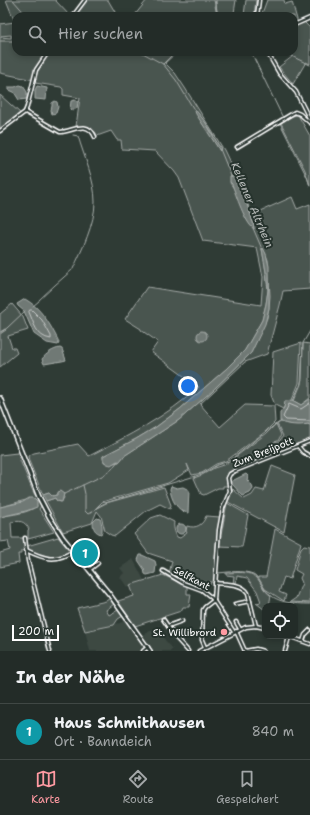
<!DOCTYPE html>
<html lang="de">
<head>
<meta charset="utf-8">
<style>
	body { margin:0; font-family:"Shantell Sans",sans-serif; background:#2b3430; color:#f1f3f6 }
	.controls { position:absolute; right:12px; bottom:12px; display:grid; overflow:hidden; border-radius:8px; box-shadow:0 2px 6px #0003 }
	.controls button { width:36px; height:36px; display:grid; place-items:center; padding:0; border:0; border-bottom:1px solid #404845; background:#232c28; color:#f1f3f6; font:20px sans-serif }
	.scale { position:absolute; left:12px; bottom:10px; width:47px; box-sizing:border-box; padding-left:4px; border:2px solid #fff; border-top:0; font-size:11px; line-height:14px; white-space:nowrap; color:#fff; -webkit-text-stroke:3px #26332d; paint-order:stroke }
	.you { position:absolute; left:188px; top:386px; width:14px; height:14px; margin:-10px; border:3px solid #fff; border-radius:50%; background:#1a73e8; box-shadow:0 0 0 6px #1a73e833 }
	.badge { display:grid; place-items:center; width:26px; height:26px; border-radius:50%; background:#ff9aa2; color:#fff; font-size:13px; font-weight:700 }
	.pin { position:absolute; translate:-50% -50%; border:2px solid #fff; box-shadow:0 1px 4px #0006 }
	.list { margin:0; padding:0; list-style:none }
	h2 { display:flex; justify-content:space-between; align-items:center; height:52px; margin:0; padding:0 16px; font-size:17px }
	h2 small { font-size:13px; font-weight:400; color:#a3a7a8 }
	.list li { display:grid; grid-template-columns:26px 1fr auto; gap:12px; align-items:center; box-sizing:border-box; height:56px; padding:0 16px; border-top:1px solid #404845 }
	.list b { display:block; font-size:15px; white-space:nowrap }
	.list p { margin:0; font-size:13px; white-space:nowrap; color:#a3a7a8 }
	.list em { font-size:13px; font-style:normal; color:#a3a7a8 }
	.icon { flex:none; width:22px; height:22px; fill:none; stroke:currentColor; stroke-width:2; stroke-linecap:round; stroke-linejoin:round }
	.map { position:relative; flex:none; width:310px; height:651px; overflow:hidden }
	.search { position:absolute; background:#232c28; box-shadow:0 2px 6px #0003; left:12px; right:12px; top:12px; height:44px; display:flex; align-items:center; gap:10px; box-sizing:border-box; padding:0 14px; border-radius:12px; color:#a3a7a8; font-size:15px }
	.sheet { height:108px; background:#232c28 }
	nav { display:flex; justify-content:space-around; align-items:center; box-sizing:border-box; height:56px; border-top:1px solid #404845; background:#232c28; font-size:11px; color:#a3a7a8 }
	nav a { display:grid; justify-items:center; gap:2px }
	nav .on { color:#ff9aa2 }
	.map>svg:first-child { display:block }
</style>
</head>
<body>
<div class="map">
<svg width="310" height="651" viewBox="0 0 310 651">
	<rect width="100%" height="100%" fill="#2f3b35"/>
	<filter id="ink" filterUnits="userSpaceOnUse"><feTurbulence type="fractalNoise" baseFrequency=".025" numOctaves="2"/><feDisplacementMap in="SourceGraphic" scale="8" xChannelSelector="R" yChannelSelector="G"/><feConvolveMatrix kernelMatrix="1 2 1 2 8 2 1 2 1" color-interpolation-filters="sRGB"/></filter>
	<g filter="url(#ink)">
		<!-- built -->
		<g fill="#3c4842">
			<path d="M133,559L144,580L127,587L120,577L124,573L120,568Z"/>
			<path d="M126,620L143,644V647L140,651H90L85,631L120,623Z"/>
			<path d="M157,627L165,640L173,649L170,651H154L143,635Z"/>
		</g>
		<!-- green -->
		<g fill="#4a544f" stroke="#a4aaa7" fill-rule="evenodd">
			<path d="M6,0H55L70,16H16V52H47L36,70L34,80L0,73V37L11,38V35L0,36V24L15,22Z"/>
			<path d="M86,0H108L115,12L113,16H74Z"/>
			<path d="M147,0H214L217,16L216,0H236L234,13L224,16H134Z"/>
			<path d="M246,0H256L254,16H245L244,15Z"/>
			<path d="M267,0H284L285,4L292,2L298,23L294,24V16H261Z"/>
			<path d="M304,22L310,28V64L306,62L293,84L279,67L293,56L284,52H294V26Z"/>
			<path d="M48,52H177L165,63L175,73L185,88L224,150L239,182L252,215L292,197L297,209L310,204V289L283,291L280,305L267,354L245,362L200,404L220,427L245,405L274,406L275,422L265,432L226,461L216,464L202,473L192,475L187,464L189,470L168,483L102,502L95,509L106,503L164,487L171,505L170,509L160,504L146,511L115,536L111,535L105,531L101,516L97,511L92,523L63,532L46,501L55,498L57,501L61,502L64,498L63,495L57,493L55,496H52L49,493L43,495L29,461L28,456L34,453L78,444L89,456C128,436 166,417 199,387L151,352L158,342L141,330V329L125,319L147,287L261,305L263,277L257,248L203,241L179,178L174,171L155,151L122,149L121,140H117L111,131L97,136L96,133L90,128L76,126L80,98L63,95V89L61,87L35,83L37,71ZM194,108L211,131L220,151L206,128L202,123ZM231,179L237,182L239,186L253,222L254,229C241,217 241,196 230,183ZM263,248L268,260L270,296L269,308L267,318L251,353L213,390L179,420L124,456L119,462L108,464L104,462L103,456L136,439L156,427L180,409L226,369L245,350L262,320L266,304L268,290L266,272L262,249Z"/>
			<path d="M0,95L20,113L0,129Z"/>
			<path d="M298,115L310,136V186L305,170L281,123L292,116Z"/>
			<path d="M12,304L23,317L28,330L8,336L12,348H15L17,353L0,367V334L6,330L5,329L0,332V314Z"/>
			<path d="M301,343L299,383L292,400L287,401L283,409L275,405L271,395L273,352Z"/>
			<path d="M303,343L310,344V398L301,405L294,401L301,384Z"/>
			<path d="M281,422C288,425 300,425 308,424L310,425V440L268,457L283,436L277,424Z"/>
			<path d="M276,424L281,435L278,441L274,442C269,462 251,460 235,470C232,472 230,476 227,479L228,486H223V488H218L204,495L201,494L194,478L202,475L214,468L226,464L267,433Z"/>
			<path d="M17,453L32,489L35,495H37L42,505L39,509L54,532L28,539V530L29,529C24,520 20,521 11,522L12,538H24L25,550L21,551V554H18L19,563L0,567V553L10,550L8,541L0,542V517C12,514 27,514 37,506L35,499C24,499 11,505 0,507V455Z"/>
			<path d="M272,466L295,475L284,532L228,502L233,489L244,499L252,495L256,489L264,491Z"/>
			<path d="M227,503L248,515L242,547L219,546Z"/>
			<path d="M160,515L174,522C173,527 175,533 177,537L180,538L187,533L186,531L187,526C196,529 203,525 206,516L220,517L216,546L214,582H210V585L201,582L199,587L180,581L169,574L172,561L148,553L134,534L151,518Z"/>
			<path d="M275,529L301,543L290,579L284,577L279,592L286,595L284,601L265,589L258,577H266Z"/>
			<path d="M58,537L70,551C67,553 65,556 62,556C51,559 31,557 27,546Z"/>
			<path d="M304,545L310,546V603L290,602L296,598L302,583L300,578L302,574L295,570L301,548Z"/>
			<path d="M226,573C235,573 250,570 257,578C262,584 264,590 271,595L269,606H265V610L256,603L261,602L257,591L247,578L237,576L236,584H233L234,576L226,575Z"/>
			<path d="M163,575L187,586V594H191L189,607H183L181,611L135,626L118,601L134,596L130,585Z"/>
			<path d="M110,598L114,604L106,610L109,615L118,610L123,616L118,619L114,625L85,631L77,608L106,601Z"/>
		</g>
		<!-- water -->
		<g fill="#707975" stroke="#a9afac">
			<path d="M20,85L23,86L27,92V99L19,100L14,92L9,90V87H15Z"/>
			<path d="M37,86L47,88L46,100L35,99V90Z"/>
			<path d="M75,100L78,102L77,108L72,111L70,109L71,101Z"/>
			<path d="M55,101L57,102L58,107L56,113L52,114L51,110L52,106V103Z"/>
			<path d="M194,108L206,123L219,146L221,147L220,151L196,114Z"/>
			<path d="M230,176L234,177C242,192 252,213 254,229C245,223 236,195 232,184L230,182Z"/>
			<path d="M263,248L266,254L269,266V308L265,324L251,353L213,390L179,420L124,456L119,462L117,461L111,465C106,464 102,461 103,456L136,439L156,427L180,409L226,369L245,350L262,320L266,304L268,290L266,272L262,249Z"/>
			<path d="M25,299C41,308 50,324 58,340L59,343L58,345L47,343L34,334L24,311L18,306L17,304Z"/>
			<circle cx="202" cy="336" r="5"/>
			<path d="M60,348L62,349L66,360L62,361L44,364L42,359C46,354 53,349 60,348Z"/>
			<path d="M310,399V425L308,424C301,426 285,425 280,421V413L284,408L285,401L292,400L301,405Z"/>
			<path d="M246,474L248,476L247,480L252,485L253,489L250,493L243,496L232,484V481Z"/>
			<path d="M171,486L177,488L183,487L189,490L188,513C177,511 171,499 170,489Z"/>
			<path d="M60,491L64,494L62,502L57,501L55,498L46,501L43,495L49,493L52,496L57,495V492Z"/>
			<path d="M29,498H34L37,501V507L26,511L0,517V507L23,502Z"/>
			<path d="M97,518L100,519C102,523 103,531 101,534C95,532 93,529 93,522Z"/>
			<circle cx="181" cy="529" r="5"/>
			<path d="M140,555H142L155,561L156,565L155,573L147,575L145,574L144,569L138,560Z"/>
		</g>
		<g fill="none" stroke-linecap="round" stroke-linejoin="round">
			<!-- shore -->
			<g stroke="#c6c9c8" stroke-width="1">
				<path d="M30,310H32L42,320L51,336V339C36,337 34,323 29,312Z"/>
				<path d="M310,403L301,409L289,404L283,417L286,420L310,421"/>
			</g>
			<!-- stream -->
			<g stroke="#a9afac" stroke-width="1">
				<path d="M13,0L27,16"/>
				<path d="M215,0L218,16"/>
				<path d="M255,16L257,0"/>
				<path d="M0,41H16"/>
				<path d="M141,52L163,64L176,80L193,108"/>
				<path d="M251,52L283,118"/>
				<path d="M283,52L310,65"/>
				<path d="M163,64L175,52"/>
				<path d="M284,121L280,123L307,177L310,186"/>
				<path d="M73,135L78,136C84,157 95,180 95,202C95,223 82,250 73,269"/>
				<path d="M220,149L231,176"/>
				<path d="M253,228L262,249"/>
				<path d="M39,300L55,285L72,270"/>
				<path d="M33,306L39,301"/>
				<path d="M0,333L7,328L25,311"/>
				<path d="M300,386L302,379L303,343L310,331"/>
				<path d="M293,401L299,387"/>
				<path d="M277,424L281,421"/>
				<path d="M193,477L204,473L217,465L229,461L276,424"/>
				<path d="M83,485L85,494"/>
				<path d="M64,494L104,475L112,469L118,461"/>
				<path d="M85,495V511L88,514C95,511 98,505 105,503L192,477"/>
				<path d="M218,573C229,572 243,570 253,574C259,577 260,583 264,589C275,603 293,604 310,604"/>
			</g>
			<!-- minor casing -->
			<g stroke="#fff" stroke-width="5">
				<g id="minor">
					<path d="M73,16L85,0"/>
					<path d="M257,16L259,0"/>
					<path d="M294,25L310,18"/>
					<path d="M267,52L279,73L296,92L310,120"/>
					<path d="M25,112L60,132C72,132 87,119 95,137"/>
					<path d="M0,131L25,112L27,107L36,70L48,52"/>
					<path d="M237,147L295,112L300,114L310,123"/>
					<path d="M298,446L303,452L310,456"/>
					<path d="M25,538L28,561L50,651"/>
					<path d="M26,550C44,559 56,563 73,551"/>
					<path d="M89,570L98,563"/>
					<path d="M163,571L183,583L202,590L212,598L234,632"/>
					<path d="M215,583C226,584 242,583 248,593L256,626"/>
					<path d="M214,600L219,530L223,508L230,491L228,478L230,474L235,471L310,441"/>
					<path d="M235,604L250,601"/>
					<path d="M163,619L176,638L188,651"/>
					<path d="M236,622L240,629"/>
					<path d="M168,626L182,621"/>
					<path d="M236,631L245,651"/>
					<path d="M288,636L310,644"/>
					<path d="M303,641L305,635L310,630"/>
					<path d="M205,647L202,640L203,610L205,607L214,600"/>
					<path d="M143,651L148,647"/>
					<path d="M199,651L246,627L256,626L265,628"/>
					<path d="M245,651L256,649L263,651"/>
					<path d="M285,651L289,637"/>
				</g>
			</g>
			<!-- major casing -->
			<g stroke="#fff" stroke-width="6">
				<path id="major" d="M0,398L39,497L50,518L63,538L110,595L150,651"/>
			</g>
			<!-- minor -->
			<use href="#minor" stroke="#26332d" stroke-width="2"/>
			<!-- major -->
			<use href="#major" stroke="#26332d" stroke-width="3"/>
		</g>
	</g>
	<!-- markers -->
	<circle fill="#ff9aa2" stroke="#26332d" stroke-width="1.5" cx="224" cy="632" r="4"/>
	<g text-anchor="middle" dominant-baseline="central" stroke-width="4" stroke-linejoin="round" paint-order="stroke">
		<!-- street labels -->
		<g font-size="10" fill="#fff" stroke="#26332d">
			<text transform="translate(263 452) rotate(-22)">Zum Breijpott</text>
			<text transform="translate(192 578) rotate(28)">Selfkant</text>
		</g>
		<!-- poi labels -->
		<g font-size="10" fill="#fff" stroke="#26332d" text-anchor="end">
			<text x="216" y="632">St. Willibrord</text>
		</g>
		<!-- water labels -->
		<g font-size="11" font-style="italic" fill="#b8bcba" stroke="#26332d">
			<text transform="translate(252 205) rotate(67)">Kellener Altrhein</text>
		</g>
	</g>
</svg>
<div class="controls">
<button><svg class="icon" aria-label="locate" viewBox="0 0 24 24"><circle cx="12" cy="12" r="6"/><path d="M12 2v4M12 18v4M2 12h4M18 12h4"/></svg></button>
</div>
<div class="scale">200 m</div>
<div class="you"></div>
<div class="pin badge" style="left:85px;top:553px;background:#0f9aa8">1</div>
<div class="search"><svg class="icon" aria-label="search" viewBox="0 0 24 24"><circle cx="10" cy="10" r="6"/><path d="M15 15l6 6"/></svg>Hier suchen</div>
</div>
<section class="sheet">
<h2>In der Nähe<small></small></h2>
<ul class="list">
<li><span class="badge" style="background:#0f9aa8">1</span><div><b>Haus Schmithausen</b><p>Ort · Banndeich</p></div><em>840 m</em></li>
</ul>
</section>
<nav>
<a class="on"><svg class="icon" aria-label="map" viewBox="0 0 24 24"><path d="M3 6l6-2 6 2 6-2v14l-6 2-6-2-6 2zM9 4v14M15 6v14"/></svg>Karte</a>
<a><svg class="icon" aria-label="directions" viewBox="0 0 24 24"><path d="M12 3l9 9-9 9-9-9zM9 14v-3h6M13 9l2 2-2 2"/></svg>Route</a>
<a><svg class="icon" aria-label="saved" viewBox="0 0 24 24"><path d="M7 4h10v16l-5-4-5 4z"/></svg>Gespeichert</a>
</nav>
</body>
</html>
